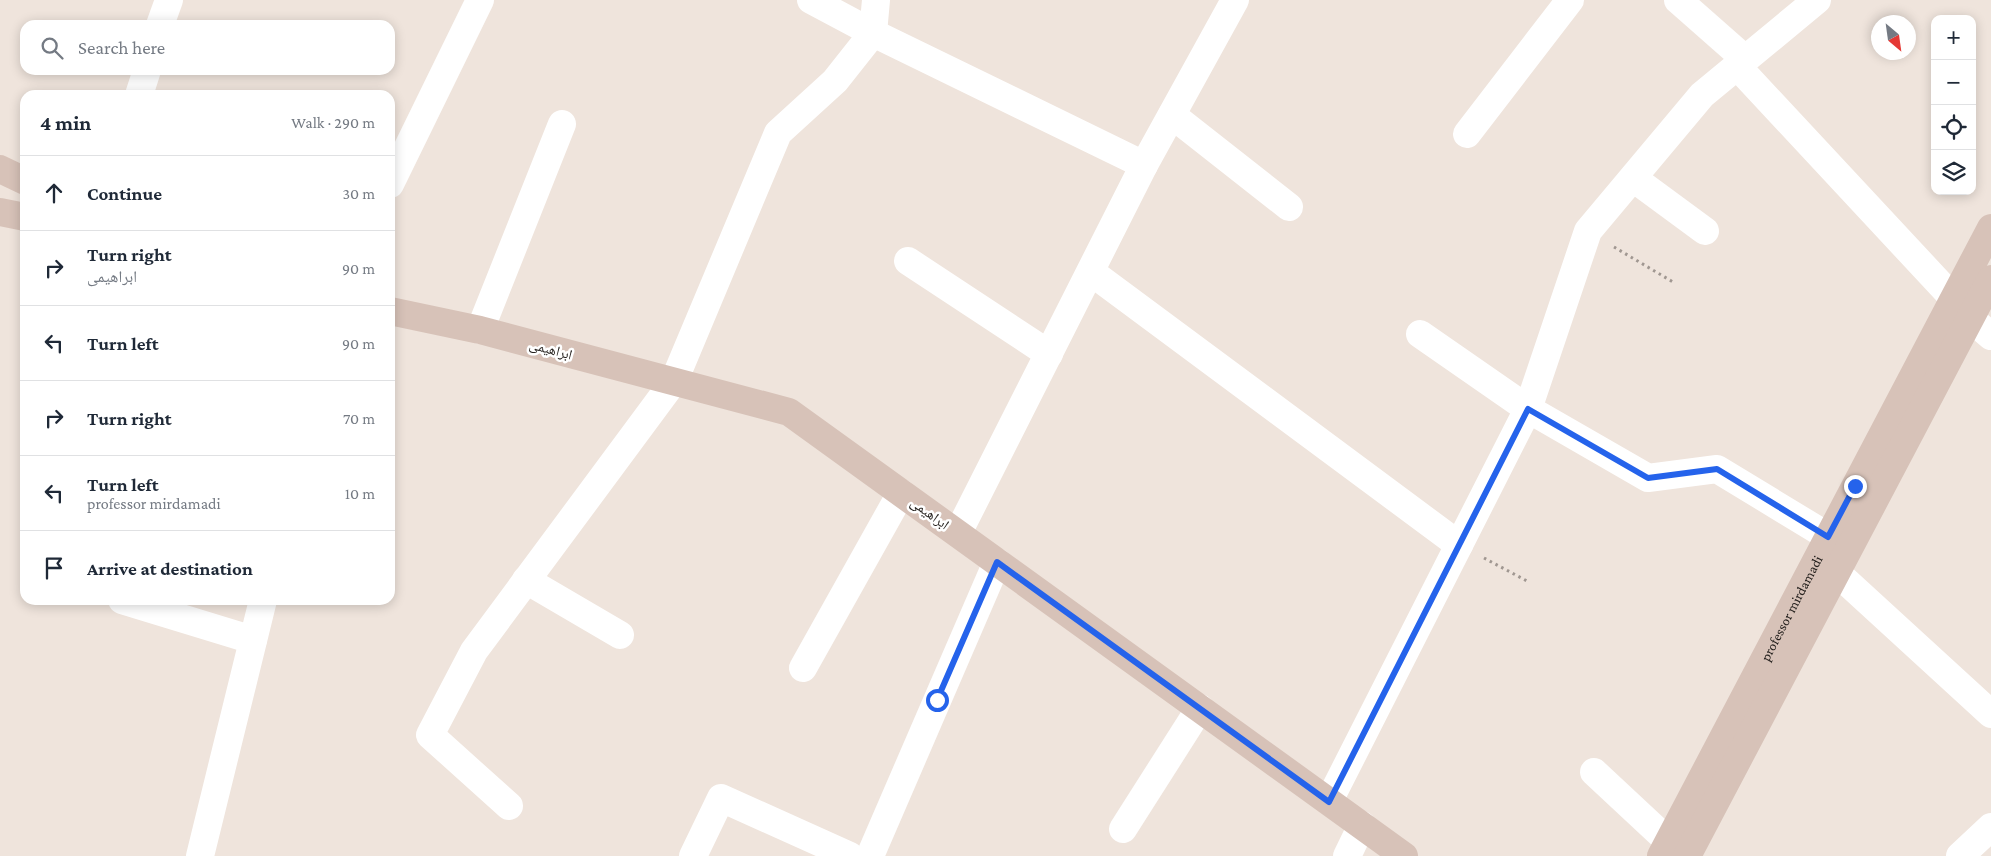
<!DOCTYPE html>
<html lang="en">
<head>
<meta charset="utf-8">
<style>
	body { margin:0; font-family:"Crimson Pro","Noto Naskh Arabic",serif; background:#f2f2f3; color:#1f2937 }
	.controls { position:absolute; right:15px; top:15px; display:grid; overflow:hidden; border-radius:10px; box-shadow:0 2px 12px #0003 }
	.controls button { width:45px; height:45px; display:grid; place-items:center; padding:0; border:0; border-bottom:1px solid #e0e1e3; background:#fff; color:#1f2937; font:25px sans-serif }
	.compass { position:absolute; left:1871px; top:15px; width:45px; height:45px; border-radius:50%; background:#fff; box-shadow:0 2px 12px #0003; rotate:151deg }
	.stop { position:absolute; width:15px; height:15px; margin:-11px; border:4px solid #2563eb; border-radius:50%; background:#fff }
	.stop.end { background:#2563eb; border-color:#fff; box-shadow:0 1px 5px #0008 }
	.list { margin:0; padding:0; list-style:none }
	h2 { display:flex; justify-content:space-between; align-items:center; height:65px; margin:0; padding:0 20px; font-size:21px }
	h2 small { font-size:16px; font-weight:400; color:#747a83 }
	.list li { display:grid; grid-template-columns:32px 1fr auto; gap:15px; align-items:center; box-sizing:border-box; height:75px; padding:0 20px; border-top:1px solid #e0e1e3 }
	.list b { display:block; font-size:19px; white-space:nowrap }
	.list p { margin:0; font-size:16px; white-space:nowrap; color:#747a83 }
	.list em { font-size:16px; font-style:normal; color:#747a83 }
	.icon { flex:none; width:28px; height:28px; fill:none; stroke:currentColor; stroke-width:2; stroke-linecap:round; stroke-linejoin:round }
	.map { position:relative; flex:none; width:1991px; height:856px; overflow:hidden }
	.search { position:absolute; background:#fff; box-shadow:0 2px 12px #0003; left:20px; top:20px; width:375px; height:55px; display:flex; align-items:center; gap:12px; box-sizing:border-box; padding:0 18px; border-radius:15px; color:#747a83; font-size:19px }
	.panel { position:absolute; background:#fff; box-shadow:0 2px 12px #0003; left:20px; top:90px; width:375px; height:515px; border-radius:15px }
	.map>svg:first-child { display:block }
</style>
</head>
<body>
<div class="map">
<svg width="1991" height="856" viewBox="0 0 1991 856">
	<rect width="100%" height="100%" fill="#efe4dc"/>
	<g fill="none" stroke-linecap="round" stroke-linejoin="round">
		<!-- path -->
		<g stroke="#a09791" stroke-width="3" stroke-dasharray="2.5 4" stroke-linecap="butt">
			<path d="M1614,247L1673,282"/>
			<path d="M1484,558L1527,581"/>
		</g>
		<!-- minor -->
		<g stroke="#fff" stroke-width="28">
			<path d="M811,0L873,33L1144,165"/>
			<path d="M1678,0L1745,59"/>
			<path d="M160,25L169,0"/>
			<path d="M1737,66L1954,299"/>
			<path d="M139,95L147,70"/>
			<path d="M1172,115L1289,207"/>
			<path d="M1467,134L1570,0"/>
			<path d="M1633,178L1705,231"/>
			<path d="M390,184L480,0"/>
			<path d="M908,261L1049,354"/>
			<path d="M1091,272L1459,545"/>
			<path d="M1970,318L1991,336"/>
			<path d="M480,330L562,124"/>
			<path d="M1420,334L1528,409L1588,231L1702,95L1817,0"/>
			<path d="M958,533L1144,165L1235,0"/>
			<path d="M1836,572L1991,714"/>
			<path d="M526,580L620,635"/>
			<path d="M122,600L253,640"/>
			<path d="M803,668L901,493"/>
			<path d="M1594,772L1668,841"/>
			<path d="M1329,801L1528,409L1648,478L1717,469L1829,537"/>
			<path d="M509,806L430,735L474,651L674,381L778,133L835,81L873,33L876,0"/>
			<path d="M1123,829L1200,708"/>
			<path d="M200,856L263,600"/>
			<path d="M693,856L721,798L850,856"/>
			<path d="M870,856L997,562"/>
			<path d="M1347,856L1362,825"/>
			<path d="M1960,856L1991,827"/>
		</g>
		<!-- secondary -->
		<g stroke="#d7c2b8" stroke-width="28">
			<path d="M0,169L25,181"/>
			<path d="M0,212L25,217"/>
			<path d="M390,311L480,330L789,412L1404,856"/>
			<path id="s1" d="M1661,856L1991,228"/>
			<path d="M1687,856L1991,279"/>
		</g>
	</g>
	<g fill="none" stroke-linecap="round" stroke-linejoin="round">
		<!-- route -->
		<path stroke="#2563eb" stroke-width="6" d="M937,700L997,562L1329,802L1528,409L1648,478L1717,469L1828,537L1855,486"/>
	</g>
	<g text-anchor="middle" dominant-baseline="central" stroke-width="5" stroke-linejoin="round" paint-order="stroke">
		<!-- street labels -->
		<g font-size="14" fill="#26221f" stroke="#fff">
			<text transform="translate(551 349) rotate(15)">ابراهیمی</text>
			<text transform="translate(930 513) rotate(36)">ابراهیمی</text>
			<text stroke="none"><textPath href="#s1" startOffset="280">professor mirdamadi</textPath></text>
		</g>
	</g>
</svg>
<div class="controls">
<button>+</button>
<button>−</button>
<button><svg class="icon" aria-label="locate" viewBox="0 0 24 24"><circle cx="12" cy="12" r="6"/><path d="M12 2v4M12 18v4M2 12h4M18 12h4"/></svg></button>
<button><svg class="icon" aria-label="layers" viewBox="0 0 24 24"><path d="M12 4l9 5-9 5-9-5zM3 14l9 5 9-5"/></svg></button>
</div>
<svg class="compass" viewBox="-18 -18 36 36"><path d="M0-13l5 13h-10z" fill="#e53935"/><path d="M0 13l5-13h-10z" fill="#747a83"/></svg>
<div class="stop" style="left:937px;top:700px"></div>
<div class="stop end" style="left:1855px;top:486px"></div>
<div class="search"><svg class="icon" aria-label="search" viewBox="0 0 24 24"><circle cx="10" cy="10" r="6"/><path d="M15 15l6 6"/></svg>Search here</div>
<section class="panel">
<h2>4 min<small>Walk · 290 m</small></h2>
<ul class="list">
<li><svg class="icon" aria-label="ahead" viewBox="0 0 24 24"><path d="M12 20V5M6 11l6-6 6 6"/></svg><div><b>Continue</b></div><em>30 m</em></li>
<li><svg class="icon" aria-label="right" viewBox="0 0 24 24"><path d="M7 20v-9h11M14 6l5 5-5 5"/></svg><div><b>Turn right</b><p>ابراهیمی</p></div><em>90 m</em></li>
<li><svg class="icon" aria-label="left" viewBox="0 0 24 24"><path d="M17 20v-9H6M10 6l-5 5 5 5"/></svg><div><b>Turn left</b></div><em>90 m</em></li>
<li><svg class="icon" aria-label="right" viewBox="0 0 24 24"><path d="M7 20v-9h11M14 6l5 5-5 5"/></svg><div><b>Turn right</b></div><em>70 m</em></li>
<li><svg class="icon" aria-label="left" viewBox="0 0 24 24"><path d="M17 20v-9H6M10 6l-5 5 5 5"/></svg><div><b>Turn left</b><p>professor mirdamadi</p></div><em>10 m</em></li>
<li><svg class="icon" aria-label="arrive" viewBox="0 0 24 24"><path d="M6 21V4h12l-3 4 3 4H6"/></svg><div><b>Arrive at destination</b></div></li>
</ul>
</section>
</div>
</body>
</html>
